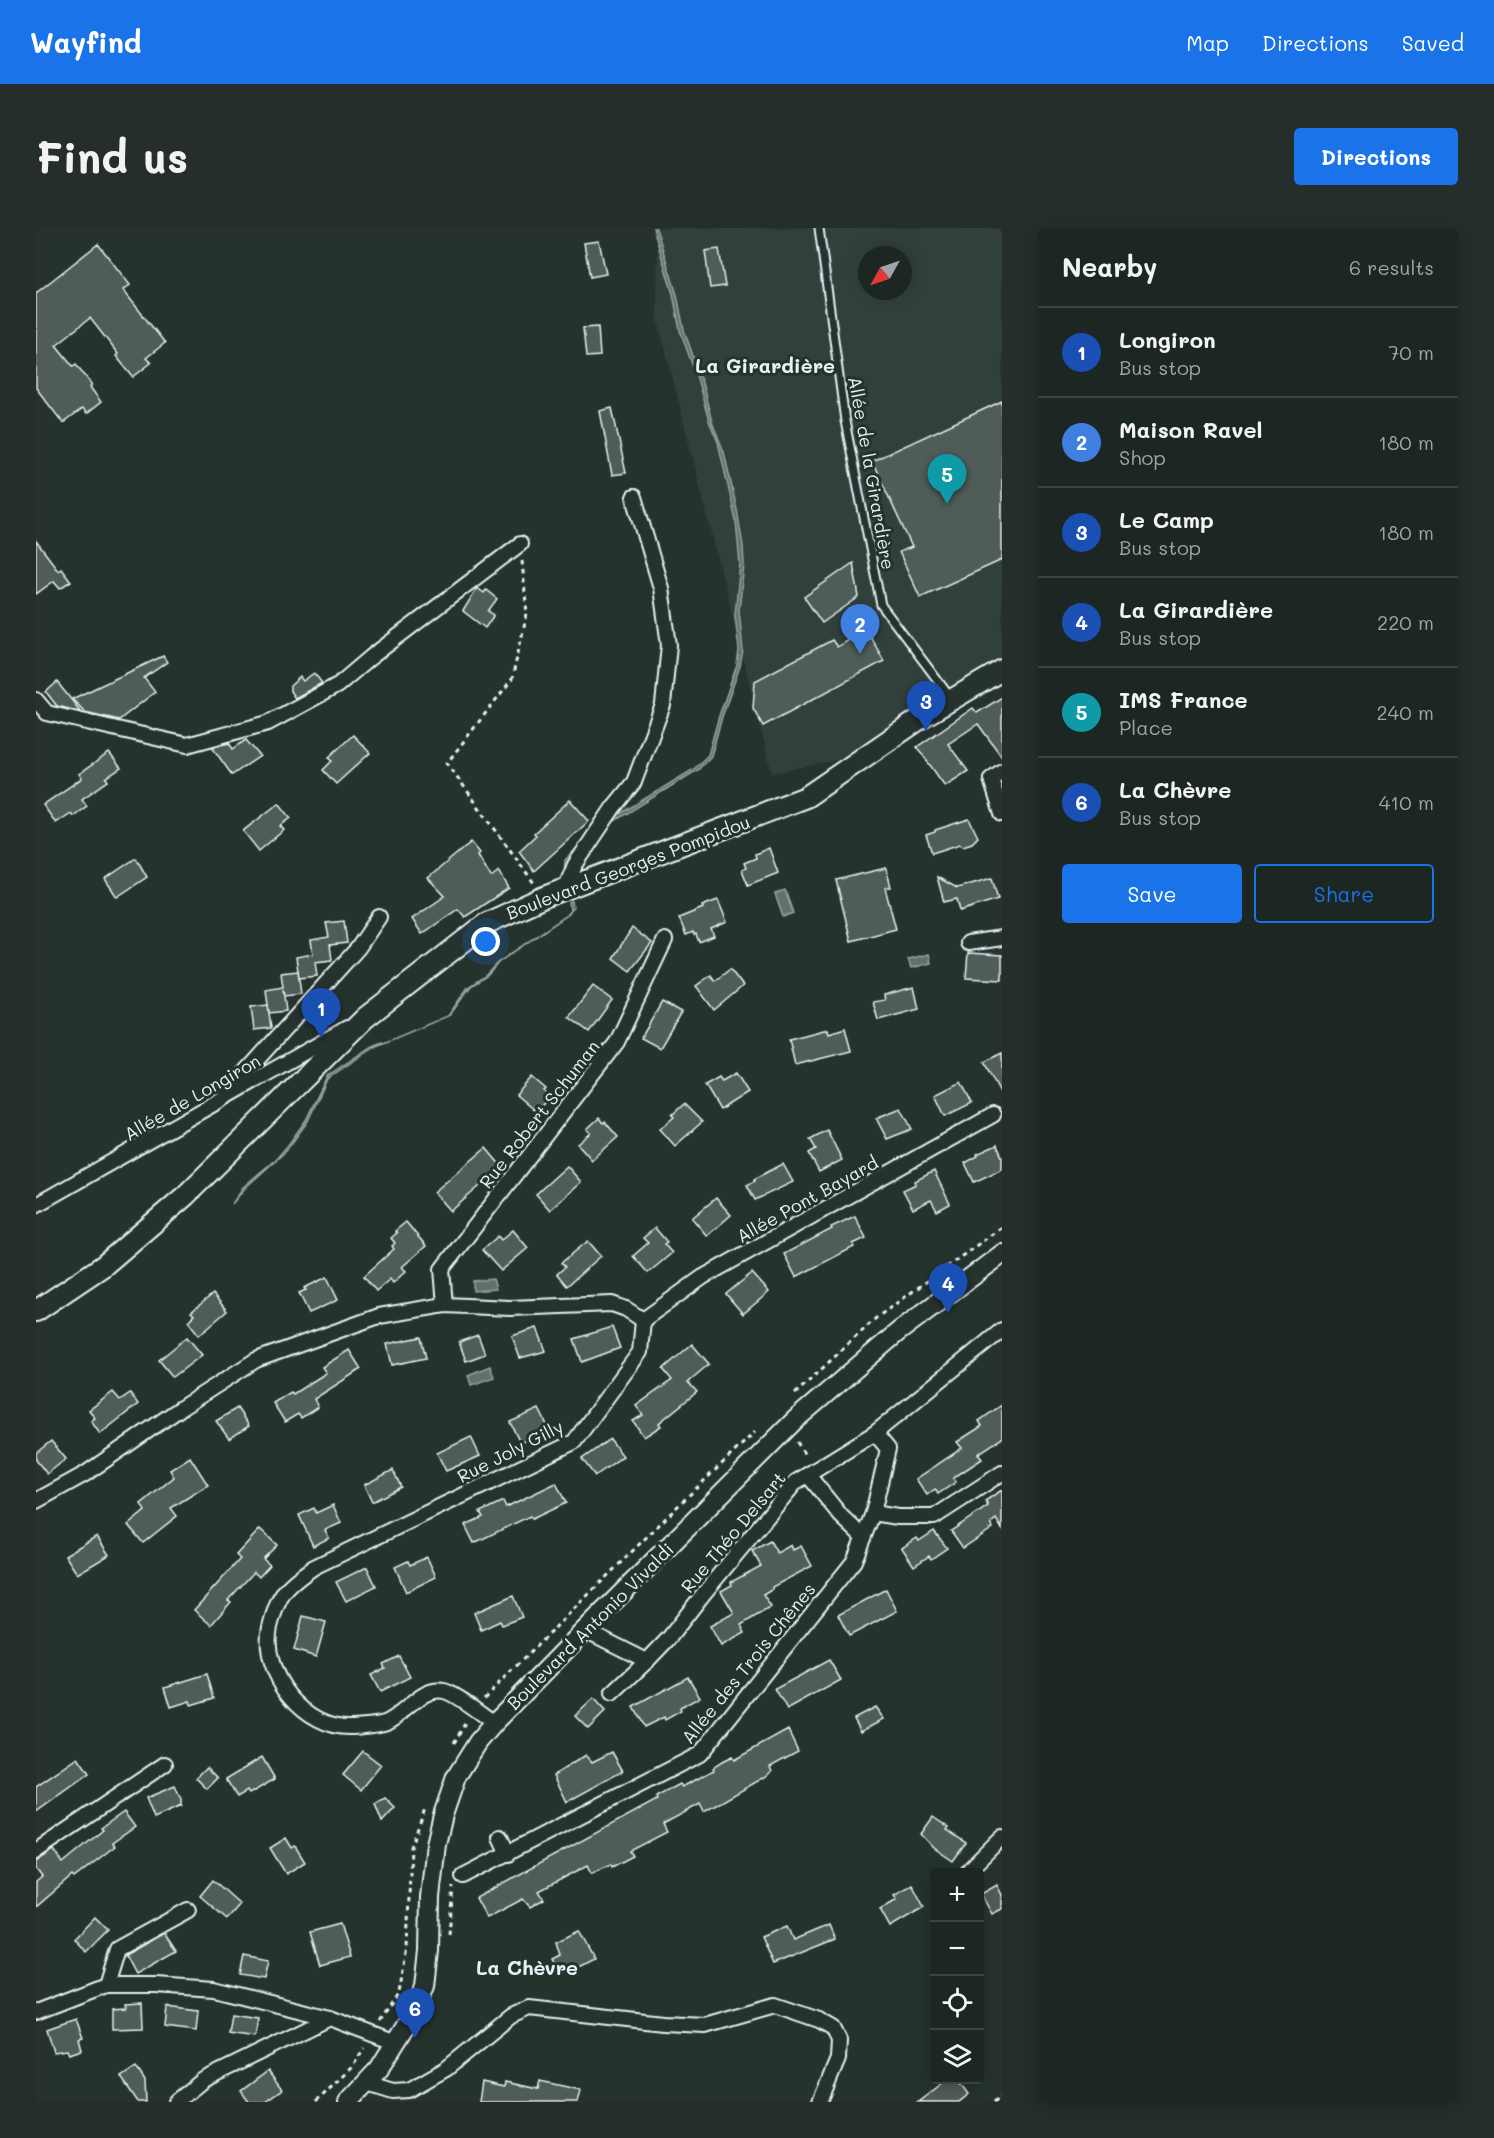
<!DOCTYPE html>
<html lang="en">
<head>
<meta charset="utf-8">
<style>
	body { margin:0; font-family:Mali,sans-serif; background:#252e2a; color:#f1f3f6 }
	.controls { position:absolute; right:18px; bottom:18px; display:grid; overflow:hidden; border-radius:6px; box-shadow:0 3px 15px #0003 }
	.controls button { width:54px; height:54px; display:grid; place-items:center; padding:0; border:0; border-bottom:2px solid #3a4340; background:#1c2622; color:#f1f3f6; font:30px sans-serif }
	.compass { position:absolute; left:822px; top:18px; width:54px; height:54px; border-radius:50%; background:#1c2622; box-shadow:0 3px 15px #0003; rotate:230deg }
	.you { position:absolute; left:450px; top:714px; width:21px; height:21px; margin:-15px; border:4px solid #fff; border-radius:50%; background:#1a73e8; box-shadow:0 0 0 9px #1a73e833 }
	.badge { display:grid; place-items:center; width:39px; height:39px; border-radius:50%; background:#1a73e8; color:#fff; font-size:20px; font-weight:700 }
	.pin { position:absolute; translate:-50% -50px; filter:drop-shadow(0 2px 3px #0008) }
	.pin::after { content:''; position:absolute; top:32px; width:21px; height:18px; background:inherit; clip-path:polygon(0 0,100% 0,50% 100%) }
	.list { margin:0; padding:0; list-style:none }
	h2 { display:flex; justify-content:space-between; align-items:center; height:78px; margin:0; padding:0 24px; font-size:26px }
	h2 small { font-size:20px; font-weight:400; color:#a0a5a5 }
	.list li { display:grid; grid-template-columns:39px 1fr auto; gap:18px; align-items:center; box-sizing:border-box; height:90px; padding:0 24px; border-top:2px solid #3a4340 }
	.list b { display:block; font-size:22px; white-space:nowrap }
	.list p { margin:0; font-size:20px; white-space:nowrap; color:#a0a5a5 }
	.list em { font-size:20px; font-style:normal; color:#a0a5a5 }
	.actions { display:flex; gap:12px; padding:18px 24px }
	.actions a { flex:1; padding:14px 0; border:2px solid #1a73e8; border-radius:6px; text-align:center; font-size:21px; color:#1a73e8 }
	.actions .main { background:#1a73e8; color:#fff }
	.icon { flex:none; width:33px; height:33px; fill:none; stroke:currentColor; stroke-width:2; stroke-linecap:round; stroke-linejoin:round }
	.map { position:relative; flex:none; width:966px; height:1874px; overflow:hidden; border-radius:6px }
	header { display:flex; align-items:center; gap:36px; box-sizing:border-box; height:84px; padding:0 30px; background:#1a73e8; color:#fff }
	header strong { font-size:28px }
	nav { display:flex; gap:33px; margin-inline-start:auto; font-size:21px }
	.intro { display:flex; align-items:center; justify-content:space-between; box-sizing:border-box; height:144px; padding:0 36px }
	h1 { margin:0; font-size:42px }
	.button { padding:15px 27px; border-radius:6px; background:#1a73e8; color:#fff; font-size:21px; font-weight:700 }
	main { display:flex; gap:36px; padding:0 36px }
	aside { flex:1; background:#1c2622; border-radius:6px; box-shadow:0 3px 15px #0003 }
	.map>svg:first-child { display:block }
</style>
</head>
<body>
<header>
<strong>Wayfind</strong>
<nav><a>Map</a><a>Directions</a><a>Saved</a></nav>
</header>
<div class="intro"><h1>Find us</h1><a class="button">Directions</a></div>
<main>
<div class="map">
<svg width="966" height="1874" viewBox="0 0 966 1874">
	<rect width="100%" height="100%" fill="#26332d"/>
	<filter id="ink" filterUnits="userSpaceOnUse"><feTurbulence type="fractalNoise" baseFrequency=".0167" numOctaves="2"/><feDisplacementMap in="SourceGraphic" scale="12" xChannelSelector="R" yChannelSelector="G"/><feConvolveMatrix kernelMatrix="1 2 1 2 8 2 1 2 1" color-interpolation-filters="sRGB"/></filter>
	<g filter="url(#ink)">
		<!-- built -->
		<path fill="#333f3a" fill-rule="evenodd" d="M622,0H966V456L848,523L736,545L621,88ZM831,27H867V63H831Z"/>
		<!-- water -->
		<g fill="#636f6d" stroke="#98a3a5" stroke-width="1.5">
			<path d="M617,0H620L641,67L648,102L665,151L676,194L688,224L701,282L707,318L708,337L703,382L707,423L704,438L686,489L675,528L662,542L650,549L572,597L537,627L532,635L528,649L529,632L545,616L575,591L658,541L672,527L683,488L701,437L703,422L699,387L704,336L700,293L682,214L673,193L661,150L644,102L637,66Z"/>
			<path d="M749,662L757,685L747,689L739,666Z"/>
			<path d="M536,673L537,679L533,686L463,734L452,747L435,758L414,787L338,819L291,851L272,893L250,923L209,960L196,976L207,959L240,931L252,917L270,892L291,848L336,818L346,814L348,815L412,788L432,759L449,748L461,735L531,687L534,682L533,674Z"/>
			<path d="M893,726L895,735L875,740L872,731Z"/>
			<path d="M457,1051L460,1061L437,1063V1053Z"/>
			<path d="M454,1138L458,1149L435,1157L432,1147Z"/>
		</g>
		<!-- building -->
		<g fill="#505c59" stroke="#e8f1f8" stroke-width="1.5">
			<path d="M563,13L570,46L554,49L548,15Z"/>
			<path d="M62,16L94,57L87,62L129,115L110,130L115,135L97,149L80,128L82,126L54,90L20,117L37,138L40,136L56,157L54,159L65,174L50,186L46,181L27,195L0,160V65Z"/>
			<path d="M683,21L689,58L674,60L669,23Z"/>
			<path d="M562,99L564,128L550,129L547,100Z"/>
			<path d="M966,173V332L884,369L863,324L876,319L836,233Z"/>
			<path d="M576,180L590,245L576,247L564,183Z"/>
			<path d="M0,313L22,342L25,340L35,353L24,360L18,353L0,366Z"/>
			<path d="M817,335L823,369L786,395L768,369Z"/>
			<path d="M441,360L448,365L450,362L461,371L452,383L458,387L449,400L427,383Z"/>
			<path d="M830,401L848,433L727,498L717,480L719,453L796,412L801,419Z"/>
			<path d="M127,428L131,434L108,450L119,464L83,492L49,484L36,471Z"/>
			<path d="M278,445L286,455L259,470L254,463V458L264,449L267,453Z"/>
			<path d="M21,454L45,484L21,478L10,464Z"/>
			<path d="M966,469V529L942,496L912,516L932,543L909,558L881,519L937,480L941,485Z"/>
			<path d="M317,507L334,525L300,556L287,542L296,533L293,529Z"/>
			<path d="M210,512L224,528L196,547L176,519L193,515L197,521Z"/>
			<path d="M73,525L85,540L70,550L72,553L46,571L51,578L37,588L35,585L20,595L7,577L46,550L43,546Z"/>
			<path d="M534,572L553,593L498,643L483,623L500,607L498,605Z"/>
			<path d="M243,575L255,590L244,598L248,602L223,623L207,603Z"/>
			<path d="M933,591L942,609L936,615L927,618L924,616L896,625L890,607L899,604V602Z"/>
			<path d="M435,614L444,625L442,627L455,649L463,643L473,660L429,689L422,681L386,706L376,691L409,668L392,650Z"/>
			<path d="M733,620L742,645L712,657L706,642L710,640L708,635L720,630L719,626Z"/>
			<path d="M100,630L111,649L81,669L69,651Z"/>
			<path d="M850,640L855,659L849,660L860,701L815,713L800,652Z"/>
			<path d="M901,649L921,660L956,650L962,671L924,683L921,671L908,674Z"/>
			<path d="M682,672L691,694L675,701L678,708L663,714L660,706L658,707L657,704L650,707L643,690L667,680L666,678Z"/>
			<path d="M308,693L311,715L294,717L296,732L279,734L281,748L263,750L260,729L277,726L275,712L293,709L290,695Z"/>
			<path d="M596,700L616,715L594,743L577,730Z"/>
			<path d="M932,725L966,727V752L930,750Z"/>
			<path d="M694,741L707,758L678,782L660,758L675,747L679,753Z"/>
			<path d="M262,743L265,766L248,768L247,761L250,783L233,785L230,762L247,759L245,745Z"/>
			<path d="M557,758L576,772L553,804L533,789Z"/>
			<path d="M878,759L883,781L842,792L837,774L849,772L848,767Z"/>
			<path d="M626,774L645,784L624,820L605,810Z"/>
			<path d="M232,777L235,800L218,802L215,779Z"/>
			<path d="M809,800L815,823L759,837L753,811L792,801L793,805Z"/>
			<path d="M966,825V868L948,834Z"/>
			<path d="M700,845L712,864L684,882L669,857L683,849L686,853Z"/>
			<path d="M496,849L510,861L508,863L514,868L500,884L480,867Z"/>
			<path d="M925,854L936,875L909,888L899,867Z"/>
			<path d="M648,876L666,894L639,918L624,901L638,889L636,887Z"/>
			<path d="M865,880L876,901L851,911L840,890Z"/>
			<path d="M563,890L567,895L569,894L582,909L556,932L542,916L555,905L551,901Z"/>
			<path d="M791,902L806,932L783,944L773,925L780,921L774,911Z"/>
			<path d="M961,917L966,929V941L938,954L929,935L942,928L941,926Z"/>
			<path d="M450,920L466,939L415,983L398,964Z"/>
			<path d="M747,936L757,954L719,972L711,957L719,953L718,951Z"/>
			<path d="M531,938L545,954L514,982L500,966Z"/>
			<path d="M898,943L914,976L901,983L895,972L877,981L867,962L880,956L879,953Z"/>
			<path d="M680,970L695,987L671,1008L656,990Z"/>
			<path d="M819,988L830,1010L817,1016L818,1019L760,1049L748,1026L796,1001L795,999Z"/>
			<path d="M370,994L390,1018L366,1039L370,1043L357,1055L354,1051L340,1063L328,1048L358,1021L356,1018L359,1015L355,1010L361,1005L359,1003Z"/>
			<path d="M619,1000L631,1014L628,1016L636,1025L612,1045L597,1028L612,1015L607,1010Z"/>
			<path d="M477,1002L492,1020L465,1043L446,1022L462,1008L465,1012Z"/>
			<path d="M552,1013L565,1028L531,1058L521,1046L529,1039L525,1035Z"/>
			<path d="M716,1045L733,1064L707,1086L690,1066Z"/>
			<path d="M291,1049L302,1072L273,1085L263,1065L270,1062L268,1060Z"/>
			<path d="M177,1066L191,1083L163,1107L152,1093L158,1087L155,1084Z"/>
			<path d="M576,1099L584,1120L546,1134L538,1111Z"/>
			<path d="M501,1100L510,1123L484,1130L476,1108Z"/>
			<path d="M442,1107L449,1126L430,1133L423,1114Z"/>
			<path d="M151,1109L166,1127L137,1149L123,1132Z"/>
			<path d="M385,1109L390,1130L356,1137L351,1116Z"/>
			<path d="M656,1116L673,1136L652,1154L661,1164L623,1195L625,1198L608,1209L597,1193L607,1187L600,1178L636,1152L627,1141Z"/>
			<path d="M313,1122L325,1141L278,1171L282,1179L265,1190L262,1186L249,1194L237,1175L255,1164L257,1166L290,1145L286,1139Z"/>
			<path d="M77,1164L84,1172L94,1165L102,1176L64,1206L55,1193L59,1190L53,1182Z"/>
			<path d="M966,1177V1210L942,1226L946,1231L917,1250L920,1254L902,1266L899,1261L891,1267L880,1251L926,1220L921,1214L946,1198L943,1193Z"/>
			<path d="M201,1180L213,1198L193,1211L180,1193Z"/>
			<path d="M503,1181L513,1201L484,1215L474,1194Z"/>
			<path d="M435,1209L444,1228L410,1243L401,1225Z"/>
			<path d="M574,1211L587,1228L559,1248L546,1231Z"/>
			<path d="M15,1213L30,1231L11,1246L0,1232V1225Z"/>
			<path d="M154,1229L172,1257L135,1280L141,1288L107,1315L92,1297L109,1283L105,1276L138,1249L134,1242Z"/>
			<path d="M357,1242L365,1259L336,1274L328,1257Z"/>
			<path d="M520,1255L530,1275L496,1291L494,1288L438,1315L429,1297L447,1289L444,1284L467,1273L470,1279Z"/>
			<path d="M966,1262V1301L960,1291L955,1295L957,1300L927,1320L915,1303L952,1278L949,1273Z"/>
			<path d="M297,1277L305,1295L289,1302L293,1310L277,1318L263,1287L278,1280L280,1285Z"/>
			<path d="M224,1301L241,1317L227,1331L234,1337L223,1349L218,1344L192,1372L195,1374L175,1397L158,1382L204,1331L200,1327Z"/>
			<path d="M898,1303L911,1320L895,1331L893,1328L878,1338L866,1320L881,1310L883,1313Z"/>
			<path d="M61,1308L73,1327L41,1346L29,1327Z"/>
			<path d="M734,1313L741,1325L755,1317L757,1322L765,1318L776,1338L736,1359L737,1361L727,1367L735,1379L705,1397L709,1405L685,1418L674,1398L698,1385L685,1363L696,1357L695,1354L725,1338L716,1323Z"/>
			<path d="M391,1329L400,1349L370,1364L359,1339L372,1333L374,1337Z"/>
			<path d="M331,1339L340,1358L310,1373L300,1354Z"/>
			<path d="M850,1361L861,1383L813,1408L802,1387Z"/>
			<path d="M477,1368L486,1389L466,1397L464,1393L445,1402L438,1385Z"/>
			<path d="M267,1388L290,1394L280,1429L258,1422Z"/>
			<path d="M363,1428L374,1449L344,1464L335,1447L349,1440L347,1436Z"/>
			<path d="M793,1432L805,1452L751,1482L739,1461Z"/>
			<path d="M171,1446L178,1470L155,1477L154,1473L135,1479L129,1459Z"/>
			<path d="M652,1449L664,1469L644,1480L645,1483L629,1492L628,1489L608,1499L597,1479Z"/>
			<path d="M557,1471L569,1484L552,1501L539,1488Z"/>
			<path d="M839,1479L848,1491L825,1503L818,1490Z"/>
			<path d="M752,1502L762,1523L734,1538L736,1543L729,1549L668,1584L664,1576L627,1596L631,1604L594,1623L597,1628L576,1639L575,1636L556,1645L552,1637L503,1663L508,1671L494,1679L487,1671L451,1690L440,1670L621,1572L620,1569L644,1556L646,1559L665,1549L678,1542L677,1540L686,1534L696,1529L698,1532Z"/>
			<path d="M327,1523L345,1537L325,1562L307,1547Z"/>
			<path d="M576,1524L587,1543L531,1574L518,1547L550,1527L556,1534Z"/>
			<path d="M226,1529L239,1551L213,1566L211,1563L201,1569L190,1551Z"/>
			<path d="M42,1530L53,1546L0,1584V1559Z"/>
			<path d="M171,1539L182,1550L171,1561L160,1550Z"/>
			<path d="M139,1558L145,1572V1578L118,1590L110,1570Z"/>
			<path d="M349,1570L359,1580L346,1594L339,1576Z"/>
			<path d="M88,1584L99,1599L76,1615L79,1618L38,1650L36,1648L0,1679V1654L6,1649L0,1641V1634L18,1622L27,1635L67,1602L65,1600Z"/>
			<path d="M897,1589L913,1600L911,1602L930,1615L917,1633L898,1620L885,1606Z"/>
			<path d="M250,1610L256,1620L259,1618L269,1634L250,1646L234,1620Z"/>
			<path d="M177,1652L204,1676L191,1691L164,1668Z"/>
			<path d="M876,1656L888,1679L854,1699L844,1681L861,1671L858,1667Z"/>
			<path d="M961,1657L966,1667V1681L956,1686L945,1666Z"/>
			<path d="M59,1689L72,1702L50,1724L38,1711Z"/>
			<path d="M304,1696L314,1729L284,1737L274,1704Z"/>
			<path d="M793,1697L799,1711L737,1736L725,1709L751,1698L757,1712Z"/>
			<path d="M543,1703L558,1731L535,1743L534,1741L524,1746L516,1731L524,1727L520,1714Z"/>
			<path d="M128,1705L140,1723L99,1746L89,1727Z"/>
			<path d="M208,1728L232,1733L228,1751L204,1747Z"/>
			<path d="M106,1775L107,1800L76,1801V1781L90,1780L89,1776Z"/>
			<path d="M131,1779L162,1783L160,1803L129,1799Z"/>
			<path d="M195,1786L222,1790L219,1809L192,1805Z"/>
			<path d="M40,1791L47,1810L43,1811L46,1822L33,1826L31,1822L18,1824L11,1801Z"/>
			<path d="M100,1839L109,1853L110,1874H102L85,1849Z"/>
			<path d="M232,1843L246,1862L229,1874H213L205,1863Z"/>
			<path d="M912,1851H922L933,1866L923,1874H882Z"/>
			<path d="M504,1853L545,1862L542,1874H443L446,1854L468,1859L469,1854L502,1861Z"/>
		</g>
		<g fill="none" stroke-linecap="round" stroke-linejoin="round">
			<!-- service casing -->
			<g stroke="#e8f1f8" stroke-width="11">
				<path id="service" d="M783,0L809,193L845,377L915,470"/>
			</g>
			<!-- minor casing -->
			<g stroke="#e8f1f8" stroke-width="18">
				<g id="minor">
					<path d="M0,472L11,485L151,517L232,495L302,457L335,429L484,316"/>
					<path d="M966,543L955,551L966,586"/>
					<path d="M529,661L539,637L577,580L598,554L627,477L633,417L625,360L598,269"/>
					<path d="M932,715L966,710"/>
					<path d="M190,866L322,720L343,689"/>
					<path d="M0,977L311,800"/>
					<path d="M409,1077L406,1041L581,814L629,712"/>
					<path d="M607,1092L667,1049L957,887"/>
					<path d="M772,1247L805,1288L826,1308"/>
					<path d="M0,1273L49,1246L145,1180L220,1132L343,1088L409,1077L474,1080L576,1076L590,1081L607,1092L604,1124L538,1214L278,1339C250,1358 242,1366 234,1399C224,1445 269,1502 317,1499C327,1498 344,1498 353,1493C371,1484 385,1459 408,1463C419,1465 448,1488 458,1495"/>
					<path d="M837,1285L862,1289H898L966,1245"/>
					<path d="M549,1402L611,1433L633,1410L668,1365L760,1254L839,1205L966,1102"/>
					<path d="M576,1466L611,1433"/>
					<path d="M464,1609L472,1626"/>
					<path d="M0,1623L129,1536"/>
					<path d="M931,1644L966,1609"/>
					<path d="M427,1648L664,1526L818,1333L837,1285L852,1221L839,1205"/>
					<path d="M70,1757L81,1721L152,1682"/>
					<path d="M0,1784L70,1757H120L178,1761L294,1790L360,1815"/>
					<path d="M331,1855L357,1863L373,1862L410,1841L475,1788L493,1780L627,1795L669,1797L739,1777L783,1792L797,1800L803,1812L802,1831L784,1874"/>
					<path d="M140,1874L167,1852L294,1790"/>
				</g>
			</g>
			<!-- tertiary casing -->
			<g stroke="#e8f1f8" stroke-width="22">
				<path id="tertiary" d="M312,1874L343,1841L376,1788L389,1758L393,1723L394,1669L400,1616L407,1587L420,1549L442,1514L458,1495L549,1402L759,1192L862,1104L966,1026"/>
			</g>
			<!-- secondary casing -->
			<g stroke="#e8f1f8" stroke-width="24">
				<path id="secondary" d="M0,1083L67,1038L149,968L329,790L451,695L508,669L770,569L888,488L966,442"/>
			</g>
			<!-- path -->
			<g stroke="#e8f1f8" stroke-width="3" stroke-dasharray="4.5 4.5" stroke-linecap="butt">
				<path d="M486,333L491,386L476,451L411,535L498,655"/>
				<path d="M759,1166L840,1090L966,999"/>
				<path d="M761,1214L770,1229"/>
				<path d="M448,1470L647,1273L719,1204"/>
				<path d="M418,1515L431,1492"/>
				<path d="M413,1706L417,1659"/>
				<path d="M344,1794L363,1765L371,1720L375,1619L389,1581"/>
				<path d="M280,1874L317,1838L328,1820"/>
				<path d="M958,1874L966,1867"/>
			</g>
			<!-- service -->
			<use href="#service" stroke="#26332d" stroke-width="7"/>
			<!-- minor -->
			<use href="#minor" stroke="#26332d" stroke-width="14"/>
			<!-- tertiary -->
			<use href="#tertiary" stroke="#26332d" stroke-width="18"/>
			<!-- secondary -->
			<use href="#secondary" stroke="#26332d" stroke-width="20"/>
		</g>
	</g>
	<g text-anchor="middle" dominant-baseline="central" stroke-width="6" stroke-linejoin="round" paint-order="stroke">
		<!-- street labels -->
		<g font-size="18" fill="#e8f1f8" stroke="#26332d">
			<text transform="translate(836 245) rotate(80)">Allée de la Girardière</text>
			<text transform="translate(592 639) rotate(-21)">Boulevard Georges Pompidou</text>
			<text transform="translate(156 869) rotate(-30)">Allée de Longiron</text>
			<text transform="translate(503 886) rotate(-52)">Rue Robert Schuman</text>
			<text transform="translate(771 971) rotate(-29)">Allée Pont Bayard</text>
			<text transform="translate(474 1223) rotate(-27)">Rue Joly Gilly</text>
			<text transform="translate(697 1304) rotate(-50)">Rue Théo Delsart</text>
			<text transform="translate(554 1398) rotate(-45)">Boulevard Antonio Vivaldi</text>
			<text transform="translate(712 1435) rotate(-51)">Allée des Trois Chênes</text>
		</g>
		<!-- neighbourhood labels -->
		<g font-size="20" font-weight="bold" fill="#e8f1f8" stroke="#26332d">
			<text x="729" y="137">La Girardière</text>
			<text x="491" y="1739">La Chèvre</text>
		</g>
	</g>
</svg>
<div class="controls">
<button>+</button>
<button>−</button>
<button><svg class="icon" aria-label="locate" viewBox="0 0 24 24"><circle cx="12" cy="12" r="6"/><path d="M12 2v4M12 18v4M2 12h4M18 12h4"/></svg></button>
<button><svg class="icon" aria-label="layers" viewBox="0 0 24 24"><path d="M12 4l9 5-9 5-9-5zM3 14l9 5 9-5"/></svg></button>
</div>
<svg class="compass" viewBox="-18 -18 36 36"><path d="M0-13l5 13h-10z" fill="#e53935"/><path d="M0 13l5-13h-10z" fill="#a0a5a5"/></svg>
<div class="you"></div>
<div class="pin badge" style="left:285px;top:810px;background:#1a4fb4">1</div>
<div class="pin badge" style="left:824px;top:426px;background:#3f7fe0">2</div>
<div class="pin badge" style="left:890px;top:503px;background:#1a4fb4">3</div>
<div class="pin badge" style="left:912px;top:1085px;background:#1a4fb4">4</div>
<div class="pin badge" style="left:911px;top:276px;background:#0f9aa8">5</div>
<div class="pin badge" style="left:379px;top:1810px;background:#1a4fb4">6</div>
</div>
<aside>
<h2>Nearby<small>6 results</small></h2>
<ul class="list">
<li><span class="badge" style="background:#1a4fb4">1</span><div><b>Longiron</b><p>Bus stop</p></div><em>70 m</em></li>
<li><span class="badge" style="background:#3f7fe0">2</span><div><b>Maison Ravel</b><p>Shop</p></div><em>180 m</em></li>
<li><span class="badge" style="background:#1a4fb4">3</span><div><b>Le Camp</b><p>Bus stop</p></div><em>180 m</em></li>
<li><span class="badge" style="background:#1a4fb4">4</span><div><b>La Girardière</b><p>Bus stop</p></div><em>220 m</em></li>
<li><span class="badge" style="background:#0f9aa8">5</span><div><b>IMS France</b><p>Place</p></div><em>240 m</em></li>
<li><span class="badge" style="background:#1a4fb4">6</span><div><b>La Chèvre</b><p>Bus stop</p></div><em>410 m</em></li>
</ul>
<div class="actions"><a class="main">Save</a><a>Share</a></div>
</aside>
</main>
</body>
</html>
